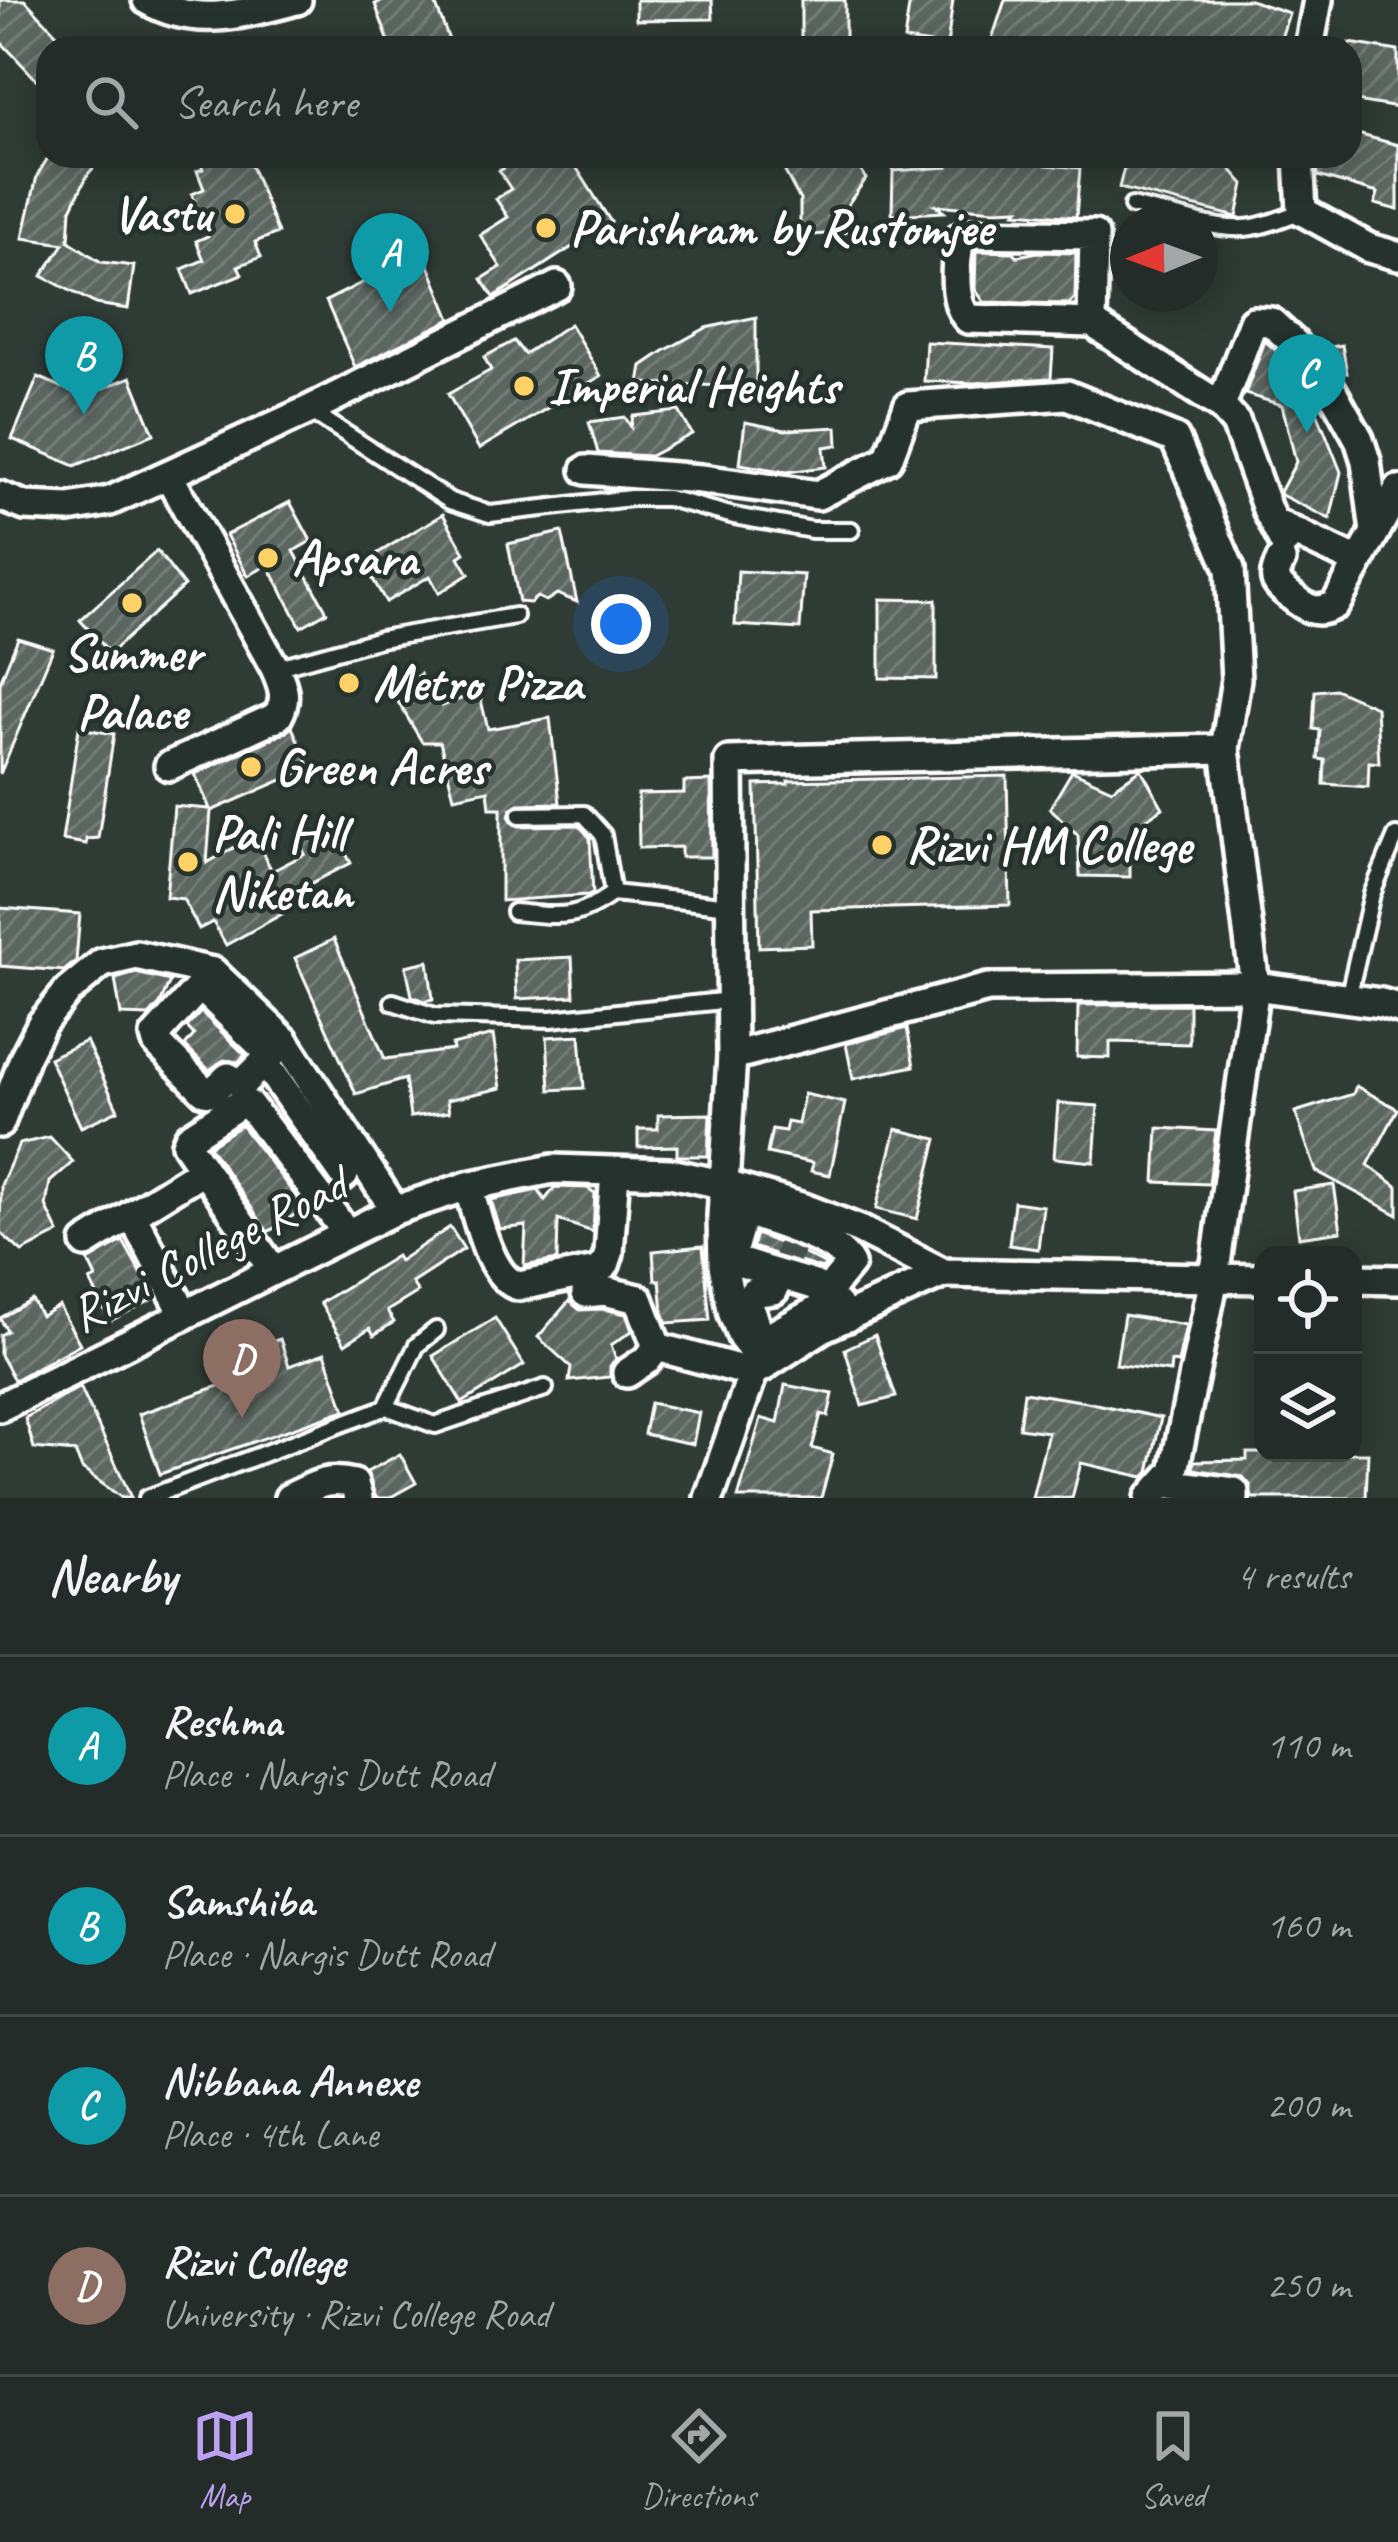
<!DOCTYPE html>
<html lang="en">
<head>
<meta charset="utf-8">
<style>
	body { margin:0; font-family:Caveat,sans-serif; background:#2b3430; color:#f1f3f6 }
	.controls { position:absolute; right:36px; bottom:36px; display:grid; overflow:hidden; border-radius:24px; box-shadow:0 6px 30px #0003 }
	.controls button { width:108px; height:108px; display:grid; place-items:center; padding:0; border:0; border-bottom:3px solid #404845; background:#232c28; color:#f1f3f6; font:60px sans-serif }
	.compass { position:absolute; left:1110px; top:204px; width:108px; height:108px; border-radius:50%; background:#232c28; box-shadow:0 6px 30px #0003; rotate:269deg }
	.you { position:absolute; left:621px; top:624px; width:42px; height:42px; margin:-30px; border:9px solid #fff; border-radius:50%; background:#1a73e8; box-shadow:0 0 0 18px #1a73e833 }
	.badge { display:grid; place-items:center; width:78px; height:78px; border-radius:50%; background:#bca0f2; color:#fff; font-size:39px; font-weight:700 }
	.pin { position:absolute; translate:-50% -99px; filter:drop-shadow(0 3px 6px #0008) }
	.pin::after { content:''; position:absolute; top:63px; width:42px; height:36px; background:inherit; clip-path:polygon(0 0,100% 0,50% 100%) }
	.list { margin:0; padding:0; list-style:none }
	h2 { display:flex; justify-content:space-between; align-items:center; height:156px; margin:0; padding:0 48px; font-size:51px }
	h2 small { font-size:39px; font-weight:400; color:#a3a7a8 }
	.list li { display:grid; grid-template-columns:78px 1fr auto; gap:36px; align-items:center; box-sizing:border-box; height:180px; padding:0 48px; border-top:3px solid #404845 }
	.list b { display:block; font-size:45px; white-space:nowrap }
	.list p { margin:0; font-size:39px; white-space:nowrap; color:#a3a7a8 }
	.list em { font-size:39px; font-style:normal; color:#a3a7a8 }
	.icon { flex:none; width:66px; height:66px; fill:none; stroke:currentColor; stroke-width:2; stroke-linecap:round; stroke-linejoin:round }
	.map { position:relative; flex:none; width:1398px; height:1498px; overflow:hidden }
	.search { position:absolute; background:#232c28; box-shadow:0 6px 30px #0003; left:36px; right:36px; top:36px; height:132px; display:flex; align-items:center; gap:30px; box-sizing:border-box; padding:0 42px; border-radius:36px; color:#a3a7a8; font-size:45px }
	.sheet { height:876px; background:#232c28 }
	nav { display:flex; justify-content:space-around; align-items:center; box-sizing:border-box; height:168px; border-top:3px solid #404845; background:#232c28; font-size:33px; color:#a3a7a8 }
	nav a { display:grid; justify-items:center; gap:6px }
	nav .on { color:#bca0f2 }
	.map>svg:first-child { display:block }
</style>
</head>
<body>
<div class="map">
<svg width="1398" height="1498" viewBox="0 0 1398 1498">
	<defs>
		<pattern id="building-hatch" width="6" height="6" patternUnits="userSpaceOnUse" patternTransform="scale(3)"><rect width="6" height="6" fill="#5b6661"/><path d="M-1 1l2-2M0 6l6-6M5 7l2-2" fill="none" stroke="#747d79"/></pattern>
	</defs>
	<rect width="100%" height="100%" fill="#2f3b35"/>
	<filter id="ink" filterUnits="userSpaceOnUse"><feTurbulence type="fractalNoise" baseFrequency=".00833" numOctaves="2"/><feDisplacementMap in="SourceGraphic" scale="24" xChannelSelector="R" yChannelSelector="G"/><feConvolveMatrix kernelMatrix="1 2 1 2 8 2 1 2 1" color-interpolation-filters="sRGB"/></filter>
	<g filter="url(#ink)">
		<!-- building -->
		<g fill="url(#building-hatch)" stroke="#fff" stroke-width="3">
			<path d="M0,0H25L70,48H48V92L0,41Z"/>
			<path d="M386,0H434L452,48H391L375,4Z"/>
			<path d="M636,0H712L713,19L636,20Z"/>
			<rect x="801" y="0" width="44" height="48"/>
			<path d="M910,0H953L947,46L904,40Z"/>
			<path d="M1005,0H1250L1289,13L1278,48H989Z"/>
			<path d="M1350,43L1398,51V108L1350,100Z"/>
			<path d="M1350,132L1398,145V210L1375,204L1378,193L1318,176L1317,156H1350Z"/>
			<path d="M49,156H104L88,174L71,209L69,241L101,262L134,266L128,309L96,304L42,276L64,244L23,238L37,176Z"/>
			<path d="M198,156H247L278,233L255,242L261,257L238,266L242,274L192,294L182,269L204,260L196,241L208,236L192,194L204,189L197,171L203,169Z"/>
			<path d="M522,156H569L611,222L494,297L482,279L501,267L480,235L508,217L496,199L511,189L499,171Z"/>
			<path d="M798,156H819L830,164L838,156H852L866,179L848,204L850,232L800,236V200L784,170Z"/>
			<path d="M949,156H1047L1046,165L1080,168L1076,217L1016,212L1019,209L995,210L935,205L944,212L892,215L893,171L948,167Z"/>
			<path d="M1127,156H1208L1223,160L1244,184L1237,217L1119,188Z"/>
			<path d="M423,251L451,319L355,367L326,301L371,278L366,269L391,256L395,265Z"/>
			<path d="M976,251L1014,252L1017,256L1038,252L1076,253L1075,298L1069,304L984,302L975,289Z"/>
			<path d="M756,317V387L639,383L642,366L664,351L706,328Z"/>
			<path d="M570,324L601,376L479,449L448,394L491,370L484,357L514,341L524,354Z"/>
			<path d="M1265,341L1282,356L1291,361L1300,360L1310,351L1342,345L1347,373L1329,369L1315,377L1304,379L1341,472L1330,519L1281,495L1280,492L1296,462L1282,405L1245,394Z"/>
			<path d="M926,342L1053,349L1051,378L974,383L924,381Z"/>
			<path d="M38,377L83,396L131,377L154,434L75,466L12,439Z"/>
			<path d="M679,411L692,434L650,456L598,453L589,422L625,417L631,427L633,416Z"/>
			<path d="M745,422L785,430L837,427L838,445L824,447L826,467L787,472L740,464Z"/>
			<path d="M290,502L311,541L294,551L327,612L301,627L268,565L248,576L226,535Z"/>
			<path d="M443,514L465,553L459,557L469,574L439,593L430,576L386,602L363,562Z"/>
			<path d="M562,532L577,602L557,594L546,601L537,597L530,603L519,602L508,544Z"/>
			<path d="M157,551L184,586L110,653L80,620Z"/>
			<path d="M738,571L804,575L800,629L735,625Z"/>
			<path d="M880,599L936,600V679L880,678Z"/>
			<path d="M18,638L53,649L0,774V682Z"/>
			<path d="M420,674L427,692L437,690L442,706L479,692L488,729L550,718L560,803L519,804L511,809L509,816L514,824L519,826L579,825L590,838L593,893L588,895L501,901V808H490L488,790L454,797L440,742H422L394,695Z"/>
			<path d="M1335,689L1376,707L1379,763L1369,762L1368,787L1324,784L1325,760L1318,759L1320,730L1313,729L1315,691Z"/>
			<path d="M292,727L310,768L211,811L207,863L254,836L272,871L305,854L299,842L331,825L351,863L286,896L293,908L226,945L213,922L199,929L183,899L166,897L174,806L210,809L195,774L286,732Z"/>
			<path d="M79,728L114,734L98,838L86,839V844L62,840Z"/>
			<path d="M1141,769L1163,808L1130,830V877L1080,876L1078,835L1050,808L1072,771L1112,789Z"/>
			<path d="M1007,776L1010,905L811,910L812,945L759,947L755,785L788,784V781Z"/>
			<path d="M711,781L712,857H681V847L639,848L638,794L684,793V782Z"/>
			<path d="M0,908L80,914L76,961L64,971L0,966Z"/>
			<path d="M334,939L385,1059L453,1050L452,1045L493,1035L501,1088L447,1100L449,1112L410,1117L405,1079L356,1094L295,958Z"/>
			<path d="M572,957L574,996L517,999L515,960Z"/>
			<path d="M428,961L433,999L424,1001L412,996L406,966Z"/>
			<path d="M136,973L170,981L160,1004L149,1016L121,1015L115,979Z"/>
			<path d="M1189,1004V1044L1110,1042V1058L1077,1057L1078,1005Z"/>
			<path d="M201,1012L245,1055L238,1062L224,1060L209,1070L185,1046L194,1035L187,1027Z"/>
			<path d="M907,1028L914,1066L853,1079L846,1044Z"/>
			<path d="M580,1035L584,1088L550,1090L547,1037Z"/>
			<path d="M86,1041L118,1110L81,1127L49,1058Z"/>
			<path d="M1356,1086L1398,1109L1368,1165L1398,1187V1215L1316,1171L1295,1112L1353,1094Z"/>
			<path d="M804,1094L845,1103L830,1175L811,1171L813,1163L767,1153L772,1129L785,1131L787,1122L798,1124Z"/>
			<path d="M1058,1103L1098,1106L1094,1162L1054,1158Z"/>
			<path d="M710,1114L708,1156H677V1146L638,1147V1129H658V1115Z"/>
			<path d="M241,1125L305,1208L268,1232L209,1146Z"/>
			<path d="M1158,1128L1216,1131L1209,1184L1155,1182Z"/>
			<path d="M896,1129L937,1139L917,1219L876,1209Z"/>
			<path d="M50,1137L73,1162L50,1182L46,1206L59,1233L22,1252L0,1232L1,1185L19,1144Z"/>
			<path d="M1334,1185L1341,1231L1299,1237L1293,1191Z"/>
			<path d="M555,1187L587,1188L595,1193L593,1232L558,1220L557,1260L524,1266L526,1226L500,1229L491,1200L538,1190L545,1200Z"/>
			<path d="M1014,1202L1043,1206L1038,1249L1009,1245Z"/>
			<path d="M450,1227L464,1249L412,1283L418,1292L387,1311L394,1322L374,1335L370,1328L345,1344L320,1303L396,1256L399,1261Z"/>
			<path d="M756,1234L795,1249L826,1265L822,1269L752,1247Z"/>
			<path d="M123,1241L155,1298L110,1321L90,1281L96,1278L88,1261Z"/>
			<path d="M703,1246L710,1320L667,1323L663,1312L660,1280H655L653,1251Z"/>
			<path d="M32,1300L41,1316L59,1306L80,1344L14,1380L0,1355V1335L7,1331L0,1318Z"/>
			<path d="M569,1301L580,1310L603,1309L626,1314L632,1331L611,1345L616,1359L610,1366V1377L569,1381L571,1367L538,1337Z"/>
			<path d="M1124,1315L1186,1325L1178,1363L1171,1362L1170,1372L1116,1364Z"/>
			<path d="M495,1318L524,1365L462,1403L433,1356Z"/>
			<path d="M875,1335L896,1397L862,1406L845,1349Z"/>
			<path d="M280,1339L289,1366L325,1353L345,1410L160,1474L139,1414L233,1381L225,1358Z"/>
			<path d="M785,1385L833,1394L828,1416L821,1414L812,1448L833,1454L821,1498H738L761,1418L778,1423Z"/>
			<path d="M80,1387L122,1477L131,1498H122L82,1469L75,1452L34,1448L25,1418Z"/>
			<path d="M1024,1392L1087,1402L1161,1418L1149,1472L1144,1477L1081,1463L1072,1498H1032L1048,1432L1019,1428Z"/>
			<path d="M650,1403L699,1413L693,1444L644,1434Z"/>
			<path d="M1247,1453H1368L1366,1498H1252L1250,1485L1243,1477L1193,1469L1194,1461L1247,1460Z"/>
			<path d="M400,1454L416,1483L389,1498H376L367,1472Z"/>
		</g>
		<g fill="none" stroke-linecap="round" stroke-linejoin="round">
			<!-- minor-tunnel -->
			<g stroke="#444f49" stroke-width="27" stroke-dasharray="27 14" stroke-linecap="butt">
				<path d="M1294,343L1330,387"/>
				<path d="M783,1271L795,1235"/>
			</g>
			<!-- service casing -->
			<g stroke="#fff" stroke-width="22">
				<g id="service">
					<path d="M1132,206L1197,222"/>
					<path d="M1200,223C1245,234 1260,227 1302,211"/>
					<path d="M309,410L450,501L490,514L631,498H667L734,516L812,530H851"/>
					<path d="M275,668L380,639L515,616"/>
					<path d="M520,815L584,814L603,835L613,893L730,906"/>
					<path d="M514,912C559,916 575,921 613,893"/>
					<path d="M1348,998L1372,894L1396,836"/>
					<path d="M393,1002L435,1016L551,1019L731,1000"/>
					<path d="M386,1407L417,1345L436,1330"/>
					<path d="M147,1498L386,1407L435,1425L545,1388"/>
				</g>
			</g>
			<!-- minor casing -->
			<g stroke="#fff" stroke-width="36">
				<g id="minor">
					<path d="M147,0C197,29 245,13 297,0"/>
					<path d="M1309,48L1318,0"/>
					<path d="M1299,156L1302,211L1369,248L1398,256"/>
					<path d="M1092,323L1094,235L969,233L960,237C956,260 951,301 968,319L1092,323L1221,406L1236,423L1268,512L1284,543"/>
					<path d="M1330,387L1359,439L1366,461L1375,532"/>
					<path d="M1221,406L1253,321L1271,322L1294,343"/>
					<path d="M586,470L701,479L818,495L888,459L908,406L1067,395L1175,439L1230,569L1236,679L1225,749L1255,986L1214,1278L1174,1471L1150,1498"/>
					<path d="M169,476L275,668C283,686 288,698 278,716L169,766"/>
					<path d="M0,496L25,506L69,508L110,501L309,410L557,286"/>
					<path d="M1275,523L1358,562"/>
					<path d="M1281,560C1279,564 1274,575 1276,580C1277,585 1286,592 1290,595C1305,608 1317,616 1336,604L1398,490"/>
					<path d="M213,972L155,1036L157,1043L204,1091L212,1092L228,1077L242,1084L285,1041"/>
					<path d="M200,986L271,1055"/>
					<path d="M732,1056L988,988L1255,986L1381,1003L1398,1008"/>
					<path d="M264,1062L344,1175"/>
					<path d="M0,1123L25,1056L42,1023L68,991L102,963L136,955L213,972L285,1041L395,1210"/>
					<path d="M468,1186C477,1214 489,1279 519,1286L597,1271L605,1265L609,1253L615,1172"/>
					<path d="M132,1215L184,1314"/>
					<path d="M86,1243L203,1170"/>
					<path d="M273,1270L186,1144L189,1137L240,1104L249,1105L347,1233"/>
					<path d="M1353,1279L1398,1280"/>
					<path d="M774,1290L753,1293L748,1302L760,1342L818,1310"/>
					<path d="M586,1293L604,1291L639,1299L657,1347L648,1359L627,1373"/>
					<path d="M826,1293L850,1264C836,1238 772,1222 744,1211L732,1253L735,1261L814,1285L826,1293L848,1317"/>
					<path d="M657,1347L753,1373"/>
					<path d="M765,1366L742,1337L733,1314L723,1265L722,1216L732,1056L729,761L1225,749"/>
					<path d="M753,1373L824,1327L944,1273"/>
					<path d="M0,1407L395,1210L468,1186L553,1169L670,1173L726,1185L804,1208L860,1230L944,1273L1263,1279"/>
					<path d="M1164,1483L1234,1492V1498"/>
					<path d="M289,1498C315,1486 324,1477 354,1484L358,1498"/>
					<path d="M709,1498L753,1373"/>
				</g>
			</g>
			<!-- service -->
			<use href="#service" stroke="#26332d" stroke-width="14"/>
			<!-- minor -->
			<use href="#minor" stroke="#26332d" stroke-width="27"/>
		</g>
	</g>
	<!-- markers -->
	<g fill="#ffd166" stroke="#26332d" stroke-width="4.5">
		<circle cx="235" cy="214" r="12"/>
		<circle cx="546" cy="228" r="12"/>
		<circle cx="524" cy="386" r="12"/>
		<circle cx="268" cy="558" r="12"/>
		<circle cx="132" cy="603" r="12"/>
		<circle cx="349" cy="683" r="12"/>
		<circle cx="251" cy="767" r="12"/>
		<circle cx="882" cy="845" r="12"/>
		<circle cx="188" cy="862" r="12"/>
	</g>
	<g text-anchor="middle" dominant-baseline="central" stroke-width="9" stroke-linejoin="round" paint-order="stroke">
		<!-- poi labels -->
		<g font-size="51" font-weight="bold" fill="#fff" stroke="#26332d" text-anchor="start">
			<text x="211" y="214" text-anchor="end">Vastu</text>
			<text x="570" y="228">Parishram by Rustomjee</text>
			<text x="548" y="386">Imperial Heights</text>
			<text x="292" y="558">Apsara</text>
			<text x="132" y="653" text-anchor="middle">Summer<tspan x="132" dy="59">Palace</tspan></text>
			<text x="373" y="683">Metro Pizza</text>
			<text x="275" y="767">Green Acres</text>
			<text x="212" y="833">Pali Hill<tspan x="212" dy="59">Niketan</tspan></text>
			<text x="906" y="845">Rizvi HM College</text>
		</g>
		<!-- street labels -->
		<g font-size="51" fill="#fff" stroke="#26332d">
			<text transform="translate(208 1249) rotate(-27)">Rizvi College Road</text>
		</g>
	</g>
</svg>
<div class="controls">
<button><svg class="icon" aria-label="locate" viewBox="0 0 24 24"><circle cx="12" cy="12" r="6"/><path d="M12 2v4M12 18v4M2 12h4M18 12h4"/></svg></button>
<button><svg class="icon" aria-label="layers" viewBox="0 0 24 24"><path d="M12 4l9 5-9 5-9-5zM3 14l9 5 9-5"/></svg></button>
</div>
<svg class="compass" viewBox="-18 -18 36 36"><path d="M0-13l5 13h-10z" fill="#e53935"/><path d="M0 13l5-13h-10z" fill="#a3a7a8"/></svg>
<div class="you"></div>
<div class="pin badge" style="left:390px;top:312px;background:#0f9aa8">A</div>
<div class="pin badge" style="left:84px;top:415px;background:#0f9aa8">B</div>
<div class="pin badge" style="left:1307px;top:433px;background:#0f9aa8">C</div>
<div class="pin badge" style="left:242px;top:1418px;background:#8d6e63">D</div>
<div class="search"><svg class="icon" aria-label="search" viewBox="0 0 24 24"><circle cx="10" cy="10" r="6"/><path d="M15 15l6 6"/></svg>Search here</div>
</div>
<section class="sheet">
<h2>Nearby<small>4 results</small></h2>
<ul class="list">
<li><span class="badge" style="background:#0f9aa8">A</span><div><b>Reshma</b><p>Place · Nargis Dutt Road</p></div><em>110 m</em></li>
<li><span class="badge" style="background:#0f9aa8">B</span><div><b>Samshiba</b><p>Place · Nargis Dutt Road</p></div><em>160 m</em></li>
<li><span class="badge" style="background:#0f9aa8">C</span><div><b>Nibbana Annexe</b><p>Place · 4th Lane</p></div><em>200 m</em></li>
<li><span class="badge" style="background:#8d6e63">D</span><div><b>Rizvi College</b><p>University · Rizvi College Road</p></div><em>250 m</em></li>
</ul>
</section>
<nav>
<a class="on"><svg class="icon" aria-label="map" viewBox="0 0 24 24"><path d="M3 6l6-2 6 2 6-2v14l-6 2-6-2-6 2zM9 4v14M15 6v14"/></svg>Map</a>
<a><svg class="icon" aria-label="directions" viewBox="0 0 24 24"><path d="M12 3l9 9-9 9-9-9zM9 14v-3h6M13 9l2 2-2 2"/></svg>Directions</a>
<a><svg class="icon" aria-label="saved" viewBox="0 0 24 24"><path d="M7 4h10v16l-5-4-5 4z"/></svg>Saved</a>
</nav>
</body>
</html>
